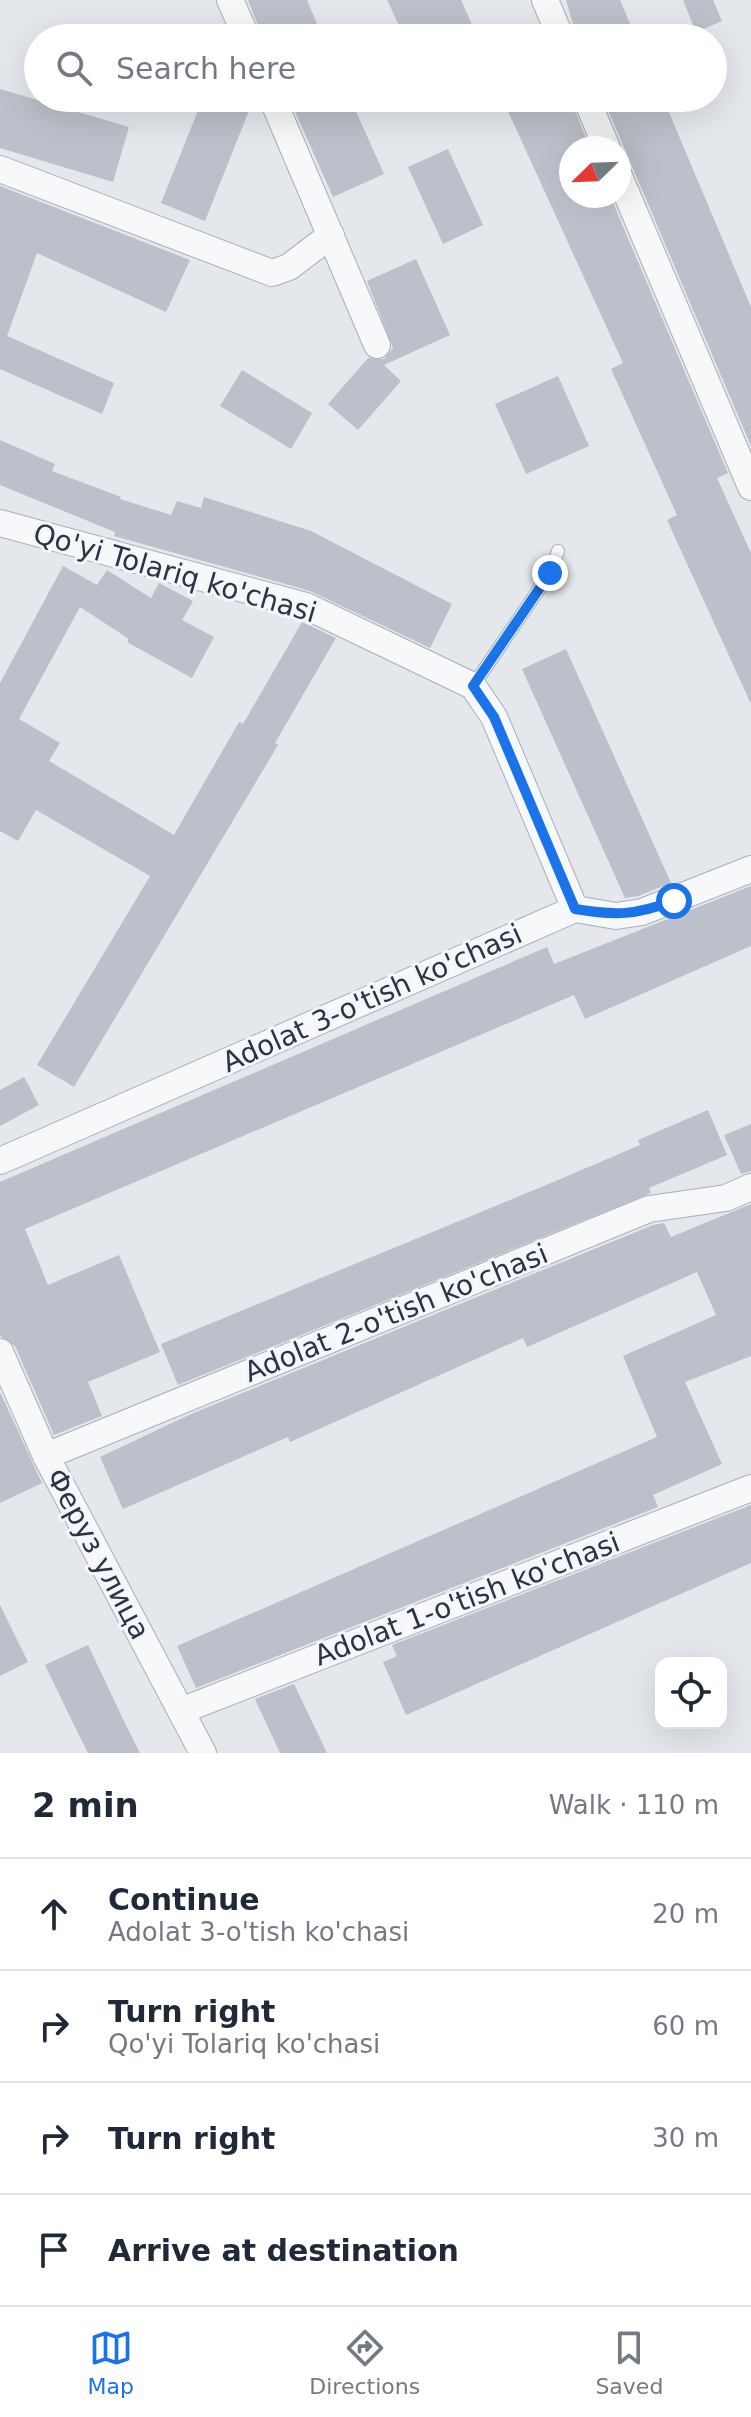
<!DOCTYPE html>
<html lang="en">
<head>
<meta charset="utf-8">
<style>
	body { margin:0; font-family:"DejaVu Sans",sans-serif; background:#f2f2f3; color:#1f2937 }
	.controls { position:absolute; right:24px; bottom:24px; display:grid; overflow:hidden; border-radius:16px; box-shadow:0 8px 32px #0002 }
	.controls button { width:72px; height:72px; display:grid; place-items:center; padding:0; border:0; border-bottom:2px solid #e0e1e3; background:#fff; color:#1f2937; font:40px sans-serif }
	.compass { position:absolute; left:559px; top:136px; width:72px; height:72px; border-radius:50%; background:#fff; box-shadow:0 8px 32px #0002; rotate:247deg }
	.stop { position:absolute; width:24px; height:24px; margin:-18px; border:6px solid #1a73e8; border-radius:50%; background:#fff }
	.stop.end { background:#1a73e8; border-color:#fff; box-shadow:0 2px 8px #0008 }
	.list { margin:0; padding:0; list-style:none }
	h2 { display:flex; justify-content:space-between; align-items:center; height:104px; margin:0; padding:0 32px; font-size:34px }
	h2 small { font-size:26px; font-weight:400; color:#747a83 }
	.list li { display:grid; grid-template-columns:52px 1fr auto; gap:24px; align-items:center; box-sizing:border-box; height:112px; padding:0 32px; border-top:2px solid #e0e1e3 }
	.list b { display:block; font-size:30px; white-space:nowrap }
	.list p { margin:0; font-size:26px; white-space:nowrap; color:#747a83 }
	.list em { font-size:26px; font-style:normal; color:#747a83 }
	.icon { flex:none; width:44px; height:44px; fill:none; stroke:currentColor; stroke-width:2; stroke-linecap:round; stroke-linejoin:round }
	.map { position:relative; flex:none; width:751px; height:1753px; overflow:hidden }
	.search { position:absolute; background:#fff; box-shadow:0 8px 32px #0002; left:24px; right:24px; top:24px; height:88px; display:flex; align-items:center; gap:20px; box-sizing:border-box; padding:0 28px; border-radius:44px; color:#747a83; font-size:30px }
	.sheet { height:552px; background:#fff }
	nav { display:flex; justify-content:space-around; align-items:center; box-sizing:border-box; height:112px; border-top:2px solid #e0e1e3; background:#fff; font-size:22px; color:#747a83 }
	nav a { display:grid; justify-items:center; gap:4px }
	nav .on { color:#1a73e8 }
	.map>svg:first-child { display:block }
</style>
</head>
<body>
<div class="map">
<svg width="751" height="1753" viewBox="0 0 751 1753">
	<rect width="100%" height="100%" fill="#e4e7ec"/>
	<!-- building -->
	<g fill="#bbc0ca">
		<path d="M248,0H307L323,38H263Z"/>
		<path d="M387,0H461L478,38H405Z"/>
		<path d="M566,0H620L636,38H577Z"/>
		<path d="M683,0H713L722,21L696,32Z"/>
		<path d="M0,89L129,127L113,182L0,148Z"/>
		<path d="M203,98H254L205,221L161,203Z"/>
		<path d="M289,98H350L384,174L333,197Z"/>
		<path d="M502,98H570L590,148H571V196H610L728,473L717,478L751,553V704L667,520L677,515L611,369L623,363Z"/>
		<path d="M603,98H663L676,129L751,307V446Z"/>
		<path d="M448,149L483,225L443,244L408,167Z"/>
		<path d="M0,186L190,260L166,312L37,253L7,336L114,383L102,414L0,369Z"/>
		<path d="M416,259L450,335L384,365L401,381L358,430L328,404L368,358L384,359L393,348L367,281Z"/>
		<path d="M242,370L312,413L291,449L220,406Z"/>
		<path d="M558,376L589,446L526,474L495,404Z"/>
		<path d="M0,440L55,464L52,471L121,497L120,499L171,515L177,501L201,508L204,497L311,531L452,604L430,648L310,591L114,536L115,532L0,485Z"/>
		<path d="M63,566L97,585L107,570L151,598L159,583L193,601L182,620L214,637L192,678L127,642L129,639L80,607L19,719L60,743L49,761L174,835L239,722L243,724L302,622L336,638L275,743L278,745L74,1087L37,1065L150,876L36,810L18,841L0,831V683Z"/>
		<path d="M566,649L671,883L638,896L625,898L522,669Z"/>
		<path d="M751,886V946L585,1019L574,995L25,1229L48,1285L119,1255L160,1352L88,1382L102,1416L54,1435L15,1346L0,1336V1182L547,947L554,964Z"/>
		<path d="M24,1077L39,1105L0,1126V1090Z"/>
		<path d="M708,1110L727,1155L649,1188L651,1193L178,1385L161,1344L551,1183L640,1145L638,1140Z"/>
		<path d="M751,1124V1171L741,1174L724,1135Z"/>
		<path d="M751,1204V1356L685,1382L722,1464L653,1495L658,1507L196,1688L177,1646L657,1437L623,1356L716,1315L697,1272L527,1347L523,1338L290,1442L288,1437L123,1509L100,1457L191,1414L653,1225L664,1223L671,1237Z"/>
		<path d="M0,1392L42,1483L0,1503Z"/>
		<path d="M751,1505V1563L406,1715L383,1662L397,1656L392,1645Z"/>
		<path d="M0,1605L28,1662L0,1676Z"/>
		<path d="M88,1645L123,1719L140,1753H88L73,1723L45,1665Z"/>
		<path d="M294,1684L327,1753H280L255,1699Z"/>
	</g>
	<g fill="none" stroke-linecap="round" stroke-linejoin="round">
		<!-- service casing -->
		<g stroke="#a9aeb7" stroke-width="14">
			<path id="service" d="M473,686L550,573L558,551"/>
		</g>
		<!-- minor casing -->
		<g stroke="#a9aeb7" stroke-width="28">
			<g id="minor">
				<path d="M230,0L247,38"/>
				<path d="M545,0L561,38"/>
				<path d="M272,98L377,345"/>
				<path d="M586,98L607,148"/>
				<path d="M0,169L272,273L289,267L331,235"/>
				<path d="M619,176L751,487"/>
				<path d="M0,523L306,606L473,686L494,717L575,909"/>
				<path d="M0,1161L575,909L616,916L642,912L751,869"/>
				<path d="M0,1352L46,1456L203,1753"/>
				<path d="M46,1456L649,1209L726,1198L751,1187"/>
				<path d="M183,1710L751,1488"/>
			</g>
		</g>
		<!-- service -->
		<use href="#service" stroke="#f7f8fa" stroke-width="12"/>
		<!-- minor -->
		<use href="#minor" stroke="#f7f8fa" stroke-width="26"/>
	</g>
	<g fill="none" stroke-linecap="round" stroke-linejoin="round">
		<!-- route -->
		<path stroke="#1a73e8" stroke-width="10" d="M550,573L473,686L494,717L575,909C616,916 635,915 674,901"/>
	</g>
	<g text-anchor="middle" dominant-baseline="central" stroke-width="6" stroke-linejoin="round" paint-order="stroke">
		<!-- street labels -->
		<g font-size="28" fill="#2b3445" stroke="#f4f6f9">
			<text transform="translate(175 573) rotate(16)">Qo'yi Tolariq ko'chasi</text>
			<text transform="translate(372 998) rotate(-24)">Adolat 3-o'tish ko'chasi</text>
			<text transform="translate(396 1313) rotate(-22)">Adolat 2-o'tish ko'chasi</text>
			<text transform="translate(98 1554) rotate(62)">Феруз улица</text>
			<text transform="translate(467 1599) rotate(-21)">Adolat 1-o'tish ko'chasi</text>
		</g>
	</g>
</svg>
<div class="controls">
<button><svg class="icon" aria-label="locate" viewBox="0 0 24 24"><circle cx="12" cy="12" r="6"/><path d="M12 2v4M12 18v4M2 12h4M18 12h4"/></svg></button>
</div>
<svg class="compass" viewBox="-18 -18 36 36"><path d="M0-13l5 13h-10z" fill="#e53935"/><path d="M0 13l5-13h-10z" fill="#747a83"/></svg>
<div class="stop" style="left:674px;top:901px"></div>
<div class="stop end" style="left:550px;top:573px"></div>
<div class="search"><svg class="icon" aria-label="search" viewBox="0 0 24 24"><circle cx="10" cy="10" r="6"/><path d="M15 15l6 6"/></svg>Search here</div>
</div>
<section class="sheet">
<h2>2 min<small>Walk · 110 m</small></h2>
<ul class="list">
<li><svg class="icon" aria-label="ahead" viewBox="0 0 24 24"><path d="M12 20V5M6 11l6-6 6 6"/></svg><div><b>Continue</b><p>Adolat 3-o'tish ko'chasi</p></div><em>20 m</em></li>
<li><svg class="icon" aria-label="right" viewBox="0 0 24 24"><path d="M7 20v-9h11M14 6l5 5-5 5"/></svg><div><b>Turn right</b><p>Qo'yi Tolariq ko'chasi</p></div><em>60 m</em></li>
<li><svg class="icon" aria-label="right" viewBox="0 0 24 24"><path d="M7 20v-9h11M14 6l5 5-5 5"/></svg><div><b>Turn right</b></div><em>30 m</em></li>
<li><svg class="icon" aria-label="arrive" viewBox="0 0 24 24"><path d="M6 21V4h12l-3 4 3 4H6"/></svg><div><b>Arrive at destination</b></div></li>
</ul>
</section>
<nav>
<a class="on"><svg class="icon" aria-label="map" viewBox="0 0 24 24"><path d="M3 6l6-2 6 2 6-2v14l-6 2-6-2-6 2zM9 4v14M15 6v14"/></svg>Map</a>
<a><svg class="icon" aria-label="directions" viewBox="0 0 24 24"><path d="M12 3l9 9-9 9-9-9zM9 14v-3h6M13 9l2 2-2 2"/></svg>Directions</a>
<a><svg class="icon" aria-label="saved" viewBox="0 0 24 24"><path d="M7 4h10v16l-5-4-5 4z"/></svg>Saved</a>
</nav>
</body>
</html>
